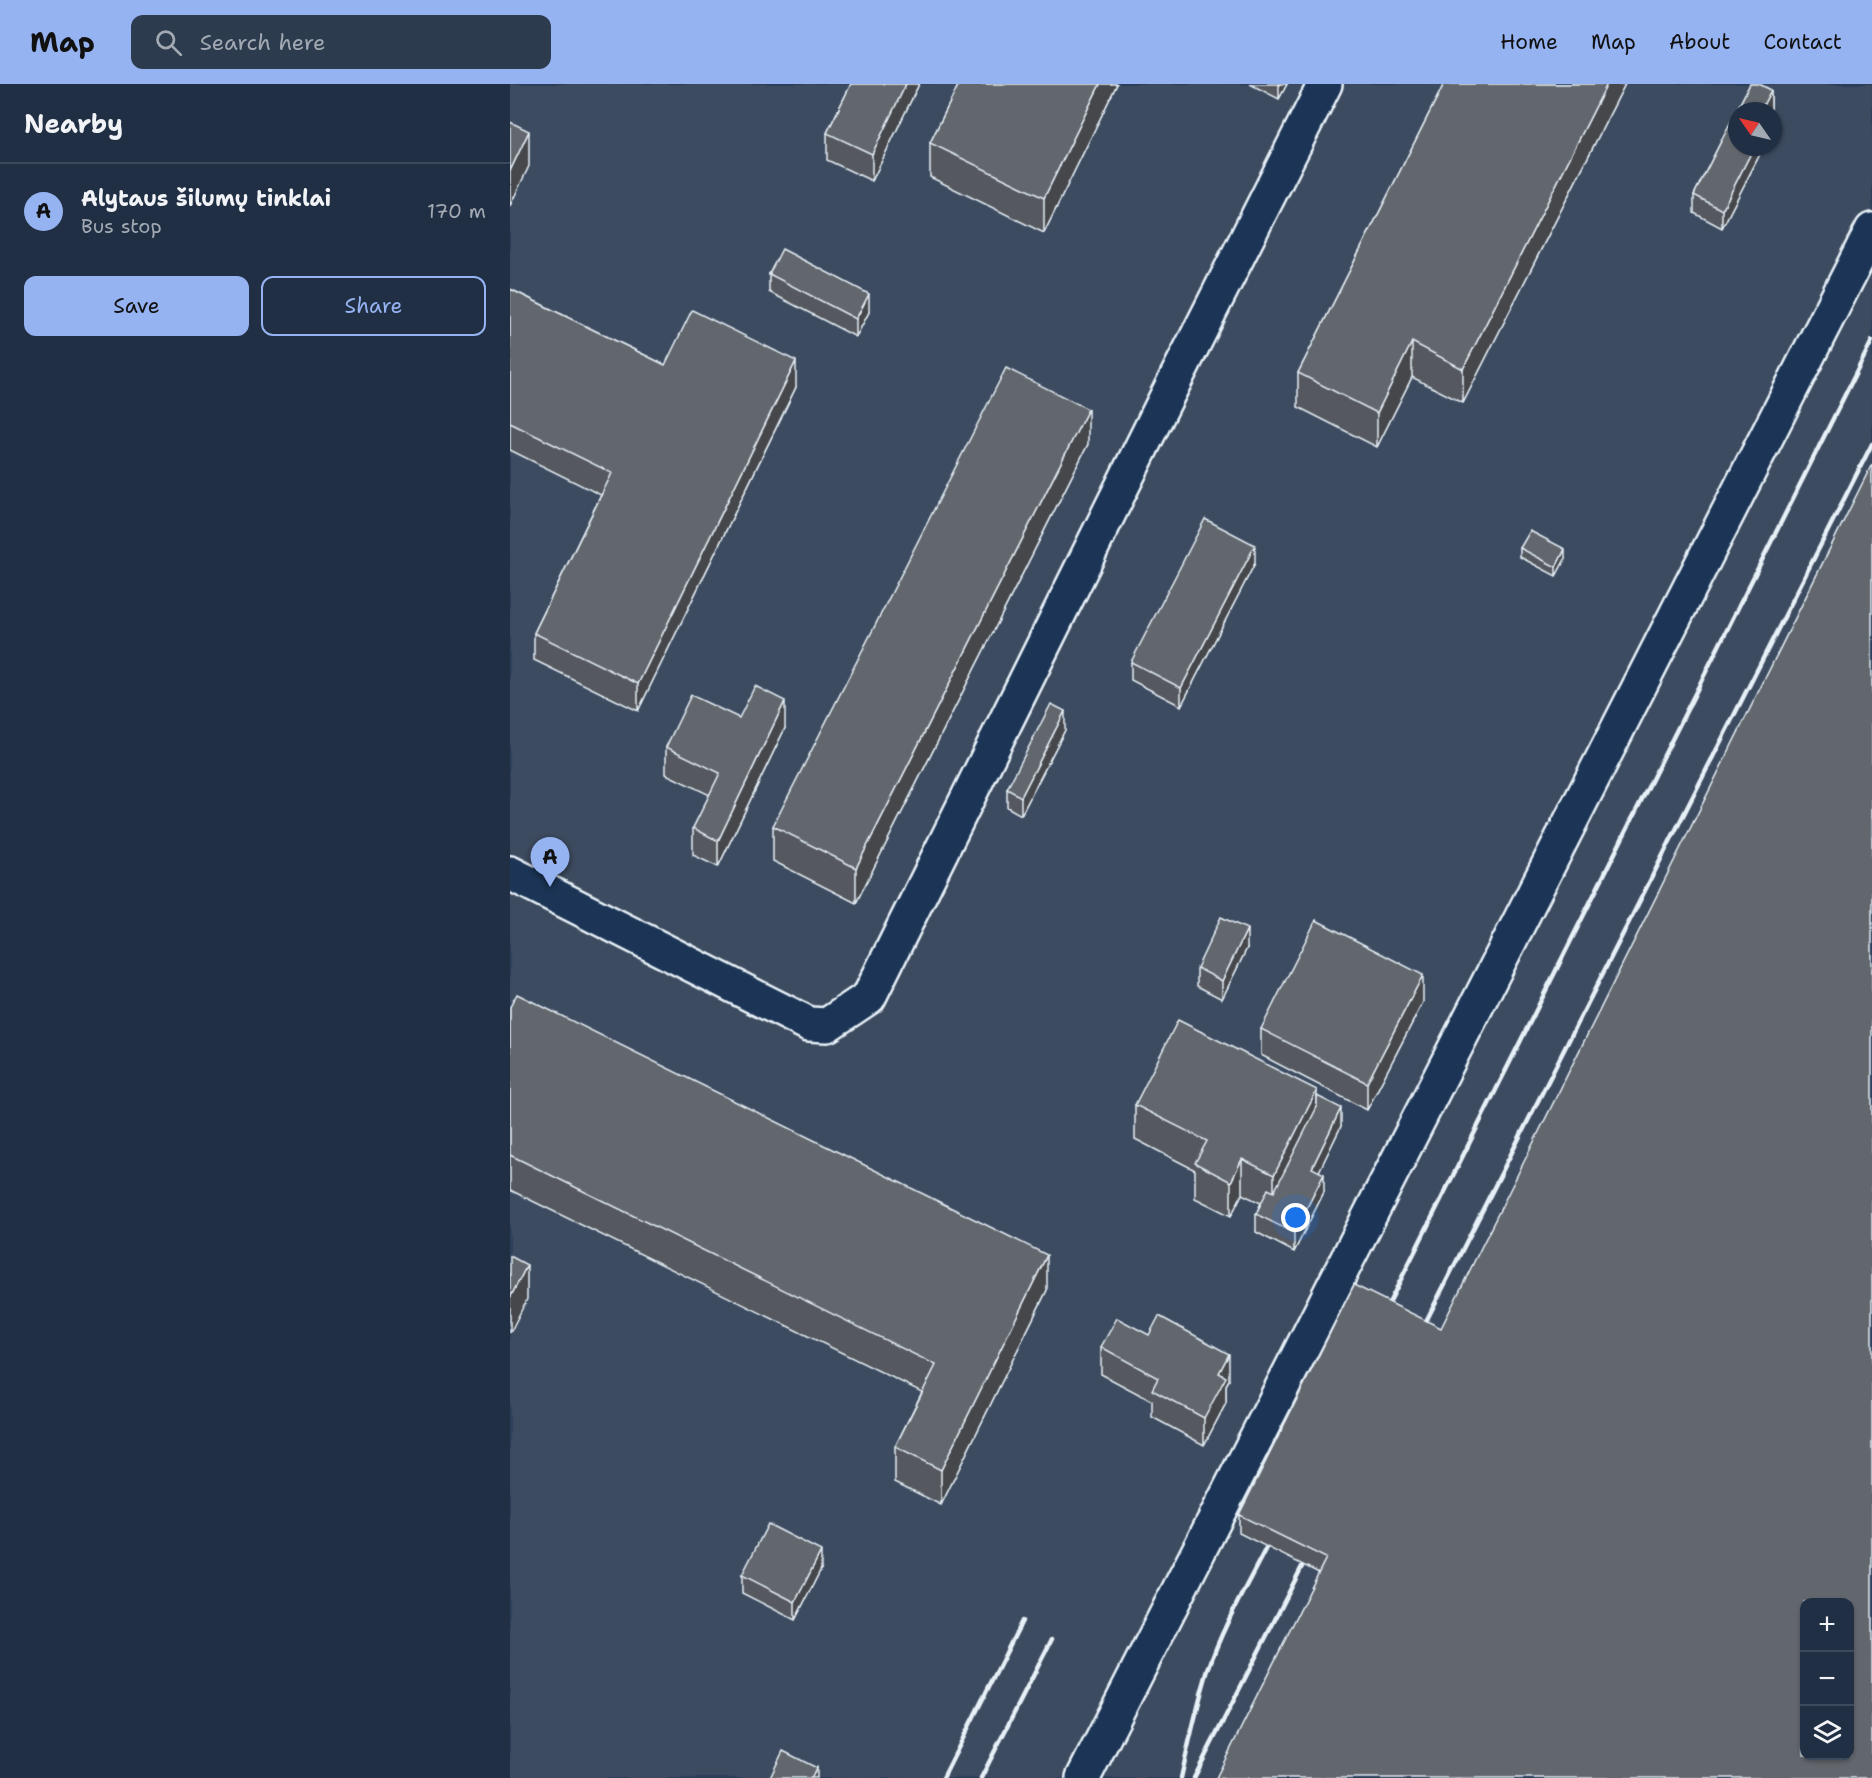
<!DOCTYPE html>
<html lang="en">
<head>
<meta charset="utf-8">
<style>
	body { margin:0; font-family:"Shantell Sans",sans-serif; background:#2d3b4f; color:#f1f3f6 }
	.controls { position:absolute; right:18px; bottom:18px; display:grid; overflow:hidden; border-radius:12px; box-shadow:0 2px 4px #0004 }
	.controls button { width:54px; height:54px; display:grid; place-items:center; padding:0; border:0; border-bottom:2px solid #3d4a5d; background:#202f44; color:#f1f3f6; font:30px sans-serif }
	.compass { position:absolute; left:1218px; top:18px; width:54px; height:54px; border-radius:50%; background:#202f44; box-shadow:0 2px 4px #0004; rotate:304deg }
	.you { position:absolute; left:786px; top:1134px; width:21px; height:21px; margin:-15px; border:4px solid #fff; border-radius:50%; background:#1a73e8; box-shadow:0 0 0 9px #1a73e833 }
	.badge { display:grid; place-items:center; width:39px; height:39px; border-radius:50%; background:#95b2f1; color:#111; font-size:20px; font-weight:700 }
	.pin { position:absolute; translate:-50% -50px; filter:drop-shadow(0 2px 3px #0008) }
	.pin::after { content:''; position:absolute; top:32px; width:21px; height:18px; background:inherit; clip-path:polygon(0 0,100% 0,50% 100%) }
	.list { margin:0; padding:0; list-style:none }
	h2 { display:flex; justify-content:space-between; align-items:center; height:78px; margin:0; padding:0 24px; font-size:26px }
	h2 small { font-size:20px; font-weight:400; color:#a2a9b2 }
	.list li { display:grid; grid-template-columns:39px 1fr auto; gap:18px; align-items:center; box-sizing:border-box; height:96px; padding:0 24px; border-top:2px solid #3d4a5d }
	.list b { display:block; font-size:22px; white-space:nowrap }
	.list p { margin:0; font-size:20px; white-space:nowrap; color:#a2a9b2 }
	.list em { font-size:20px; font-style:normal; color:#a2a9b2 }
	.actions { display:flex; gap:12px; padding:18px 24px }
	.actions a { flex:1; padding:14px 0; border:2px solid #95b2f1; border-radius:12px; text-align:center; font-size:21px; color:#95b2f1 }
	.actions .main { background:#95b2f1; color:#111 }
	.icon { flex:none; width:33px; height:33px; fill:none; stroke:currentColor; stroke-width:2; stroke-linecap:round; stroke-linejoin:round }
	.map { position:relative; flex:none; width:1362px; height:1694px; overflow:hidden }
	header { display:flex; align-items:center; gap:36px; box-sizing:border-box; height:84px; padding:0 30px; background:#95b2f1; color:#111 }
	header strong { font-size:28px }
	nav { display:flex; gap:33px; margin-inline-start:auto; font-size:21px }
	.search { width:420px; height:54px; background:#2d3b4f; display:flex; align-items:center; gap:15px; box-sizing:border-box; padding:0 21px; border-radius:12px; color:#a2a9b2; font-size:22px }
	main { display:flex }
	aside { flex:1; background:#202f44 }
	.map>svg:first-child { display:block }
</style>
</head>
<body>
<header>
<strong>Map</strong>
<div class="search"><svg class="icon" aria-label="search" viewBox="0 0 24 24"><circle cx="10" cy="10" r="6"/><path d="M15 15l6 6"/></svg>Search here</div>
<nav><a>Home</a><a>Map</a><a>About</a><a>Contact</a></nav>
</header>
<main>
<aside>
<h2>Nearby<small></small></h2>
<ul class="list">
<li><span class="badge">A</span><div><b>Alytaus šilumų tinklai</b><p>Bus stop</p></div><em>170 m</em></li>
</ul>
<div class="actions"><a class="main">Save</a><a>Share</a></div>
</aside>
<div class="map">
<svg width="1362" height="1694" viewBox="0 0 1362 1694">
	<rect width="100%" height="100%" fill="#2b3f5b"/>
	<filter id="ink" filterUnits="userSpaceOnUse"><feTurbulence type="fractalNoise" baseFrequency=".0167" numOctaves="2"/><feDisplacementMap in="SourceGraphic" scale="12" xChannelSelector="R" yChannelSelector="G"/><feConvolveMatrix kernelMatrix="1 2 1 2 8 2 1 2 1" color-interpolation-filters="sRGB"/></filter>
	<g filter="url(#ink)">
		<!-- built -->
		<path fill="#3c4b60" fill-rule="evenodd" d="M0,0H1362V1694H0ZM1227,27H1263V63H1227ZM1294,1518H1340V1672H1294Z"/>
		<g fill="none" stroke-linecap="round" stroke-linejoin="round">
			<!-- minor casing -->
			<g stroke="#e8f1f8" stroke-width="38">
				<g id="minor">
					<path d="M0,789L299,940L317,941L359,913L652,322L815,0"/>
					<path d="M573,1694L1362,146"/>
				</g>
			</g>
			<!-- minor -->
			<use href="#minor" stroke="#1d3557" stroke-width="33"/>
			<!-- rail -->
			<g stroke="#e8f1f8" stroke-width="4.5">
				<path d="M872,1233L1362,257"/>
				<path d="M909,1251L1362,360"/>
				<path d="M433,1694L512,1537"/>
				<path d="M471,1694L542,1555"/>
				<path d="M671,1694C679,1658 687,1621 698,1586C714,1538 742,1493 764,1448"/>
				<path d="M684,1694L801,1465"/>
			</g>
		</g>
		<!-- wall -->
		<g fill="#54585e" stroke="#e8f1f8" stroke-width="1.5">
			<path d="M341,0H409L362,97L317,76V49Z"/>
			<path d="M449,0H607L534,149L420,93V59Z"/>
			<path d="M740,0H777L769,15Z"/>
			<path d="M934,0H1115L953,319L902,293L867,363L788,323V289Z"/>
			<path d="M1240,0H1249L1261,6V24L1260,27H1227V63H1249V72L1212,144L1184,129V111Z"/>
			<path d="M259,190L359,228L346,253L259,208Z"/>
			<path d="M0,205L155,281L286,303L128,627L24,576V549L91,411L0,366Z"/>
			<path d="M578,360L346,819L263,777V742Z"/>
			<path d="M1010,464L1055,475L1046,492L1010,473Z"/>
			<path d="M745,479L671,622L621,596V578Z"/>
			<path d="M229,634L275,644L208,783L183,771V744L200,711L156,690V663Z"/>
			<path d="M555,646L511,731L497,723V705Z"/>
			<path d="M737,864L712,915L687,902V884Z"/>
			<path d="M913,918L857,1026L751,971V945Z"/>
			<path d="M0,923L537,1206L431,1421L385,1398V1363L412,1308L0,1106Z"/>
			<path d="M807,1012L831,1042L809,1087L814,1108L784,1168L746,1148V1130L751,1119L732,1110L721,1132L685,1114V1086L625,1055V1021Z"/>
			<path d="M931,1244L809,1489L729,1449V1431Z"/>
			<path d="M639,1251L719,1296L716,1301V1319L694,1361L642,1333V1317L591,1290V1263Z"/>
			<path d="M311,1485L285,1536L232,1509V1491Z"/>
		</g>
		<!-- shaded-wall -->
		<g fill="#45474c" stroke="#e8f1f8" stroke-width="1.5">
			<path d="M396,0H409L362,97V70Z"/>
			<path d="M590,0H607L534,149V114Z"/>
			<path d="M769,0H777L769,15Z"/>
			<path d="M1097,0H1115L953,319V285Z"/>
			<path d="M1261,6V24L1260,27H1250Z"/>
			<path d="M19,47V82L0,122V87Z"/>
			<path d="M1244,63H1249V72L1212,144V126Z"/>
			<path d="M359,210V228L346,253V235Z"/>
			<path d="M902,258V293L867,363V329Z"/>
			<path d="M286,277V303L128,627V600Z"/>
			<path d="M578,325V360L346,819V784Z"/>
			<path d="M745,461V479L671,622V604Z"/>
			<path d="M1055,465V475L1046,492V483Z"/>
			<path d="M275,617V644L208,783V757Z"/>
			<path d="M555,627V646L511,731V713Z"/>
			<path d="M737,845V864L712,915V897Z"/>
			<path d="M913,891V918L857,1026V999Z"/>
			<path d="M807,1006V1041L764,1126V1091Z"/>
			<path d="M831,1024V1042L802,1102V1084Z"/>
			<path d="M732,1075V1110L721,1132V1098Z"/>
			<path d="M814,1090V1108L784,1168V1149Z"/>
			<path d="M537,1171V1206L431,1421V1386Z"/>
			<path d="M17,1181V1215L0,1249V1214Z"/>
			<path d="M719,1270V1296L716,1301V1319L694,1361V1334L709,1289Z"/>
			<path d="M311,1467V1485L285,1536V1518Z"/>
			<path d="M307,1684V1694H301Z"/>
		</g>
		<!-- building -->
		<g fill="#62666d" stroke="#e8f1f8" stroke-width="1.5" fill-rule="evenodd">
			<path d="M341,0H396L362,70L317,49Z"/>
			<path d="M449,0H590L534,114L420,59Z"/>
			<path d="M934,0H1097L953,285L902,258L867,329L788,289Z"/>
			<path d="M1240,0H1249L1261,6L1250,27H1227V63H1244L1212,126L1184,111Z"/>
			<path d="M0,38L19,47L0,87Z"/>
			<path d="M272,165L359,210L346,235L259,190Z"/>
			<path d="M0,205L155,281L182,226L286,277L128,600L24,549L102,389L0,339Z"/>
			<path d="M496,284L578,325L346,784L263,742Z"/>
			<path d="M1362,380V1694H706L816,1474L729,1431L844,1201L931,1244ZM1294,1518H1340V1671H1294Z"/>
			<path d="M695,435L745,461L671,604L621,578Z"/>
			<path d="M1020,447L1055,465L1046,483L1010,464Z"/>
			<path d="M245,602L275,617L208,757L183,744L210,689L156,663L181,611L229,634Z"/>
			<path d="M541,620L555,627L511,713L497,705Z"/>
			<path d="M711,833L737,845L712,897L687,884Z"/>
			<path d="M806,836L913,891L857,999L751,945Z"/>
			<path d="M7,910L537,1171L431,1386L385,1363L426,1281L0,1071V923Z"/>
			<path d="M668,936L807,1006L764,1091L732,1075L721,1098L685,1079L697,1057L625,1021Z"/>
			<path d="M807,1012L831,1024L802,1084L814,1090L784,1149L746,1130L758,1105L764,1108L807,1023Z"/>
			<path d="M0,1172L17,1181L0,1214Z"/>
			<path d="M649,1232L719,1270L709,1289L716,1293L694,1334L642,1306L648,1294L591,1263L607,1234L639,1251Z"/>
			<path d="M258,1440L311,1467L285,1518L232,1491Z"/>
			<path d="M273,1667L307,1684L301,1694H260Z"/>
		</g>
	</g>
</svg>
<div class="controls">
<button>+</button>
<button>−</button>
<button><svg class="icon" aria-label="layers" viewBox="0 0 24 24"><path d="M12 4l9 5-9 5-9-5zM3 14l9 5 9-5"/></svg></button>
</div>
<svg class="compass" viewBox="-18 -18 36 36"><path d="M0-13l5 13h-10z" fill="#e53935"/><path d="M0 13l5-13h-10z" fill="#a2a9b2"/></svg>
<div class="you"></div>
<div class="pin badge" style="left:40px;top:803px">A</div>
</div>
</main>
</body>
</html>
